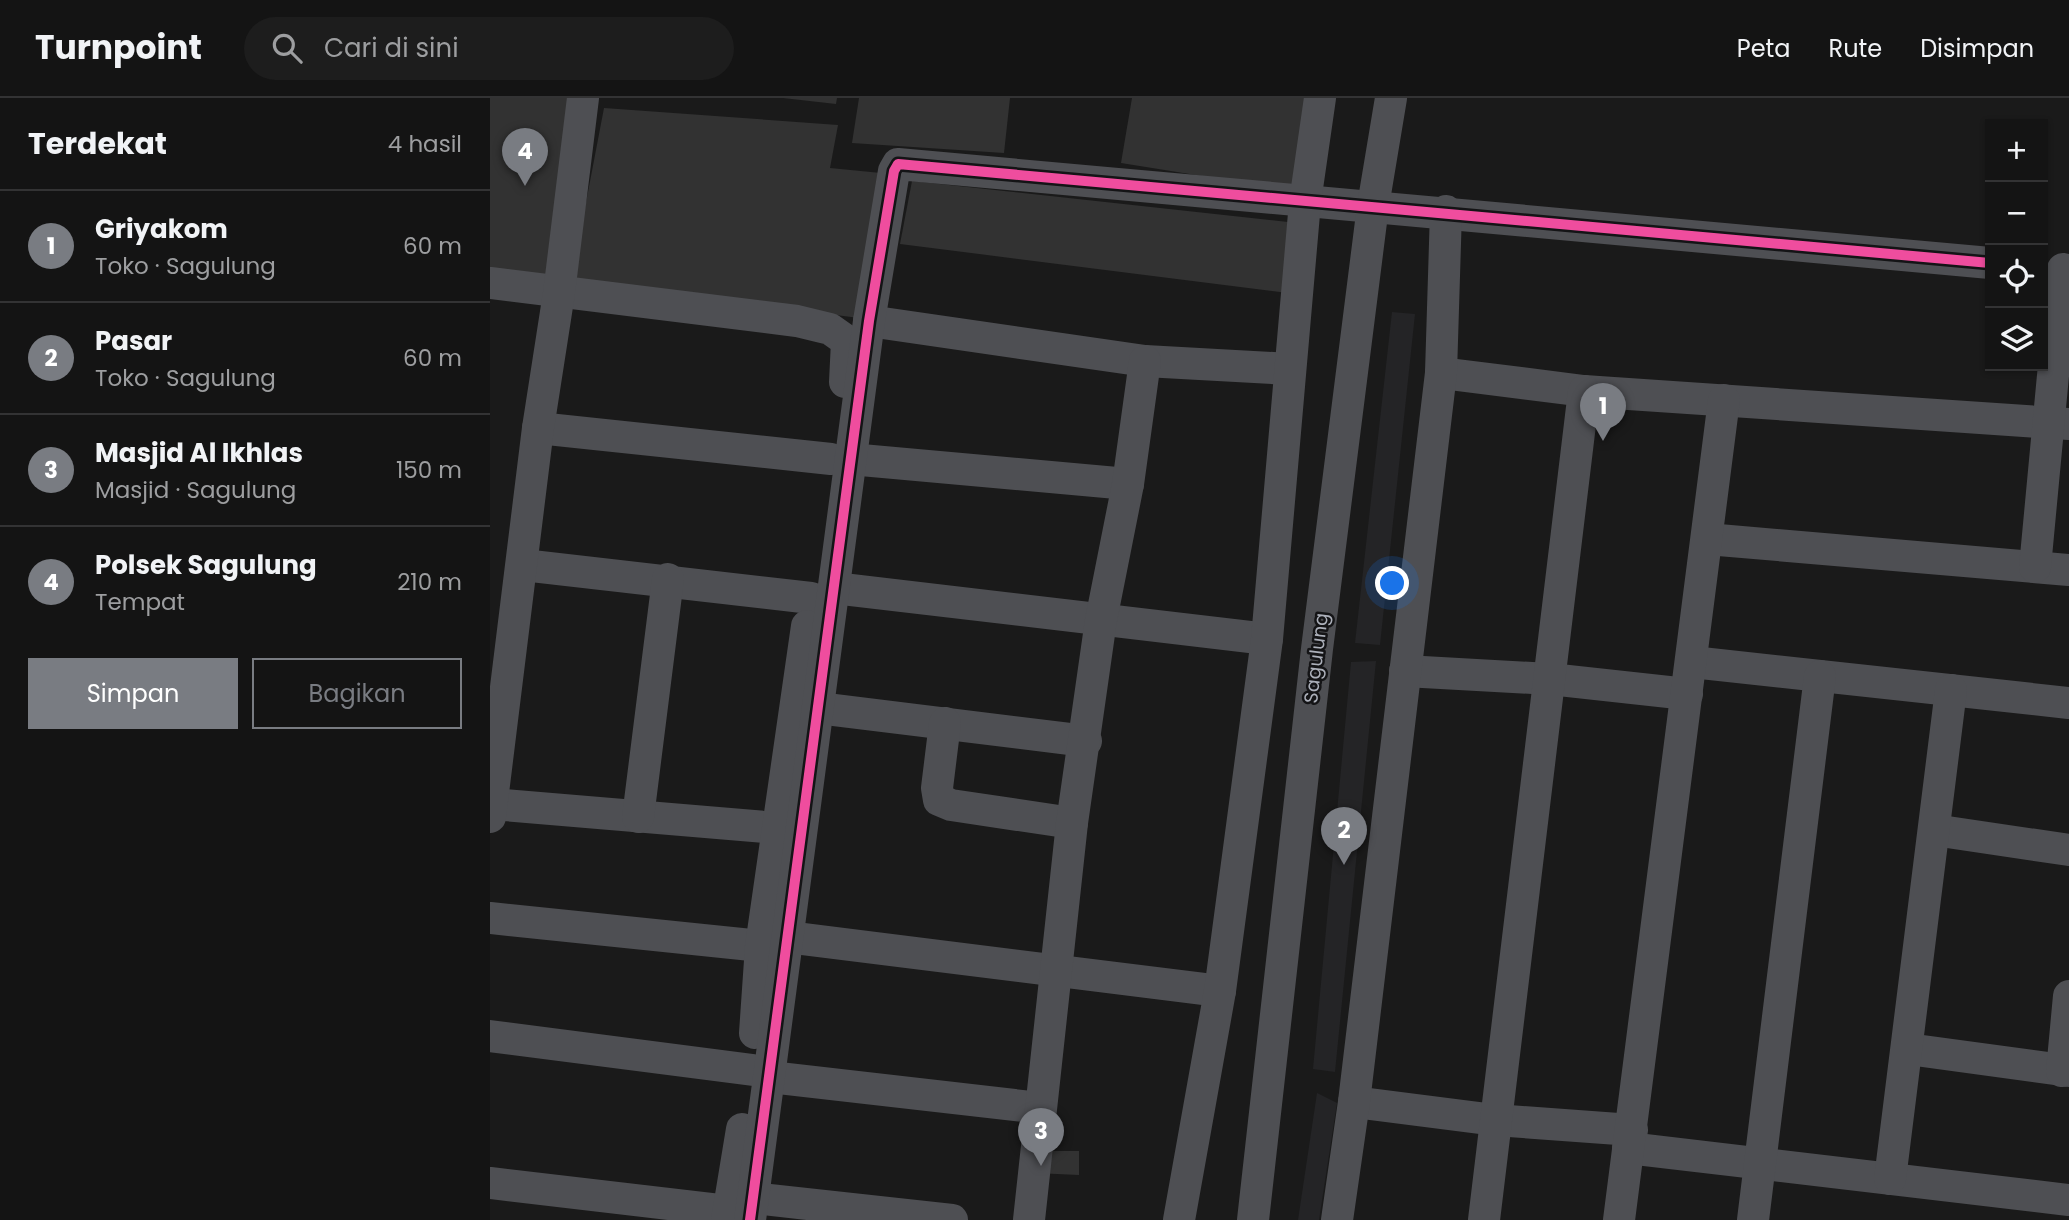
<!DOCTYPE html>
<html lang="id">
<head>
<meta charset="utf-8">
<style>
	body { margin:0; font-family:Poppins,sans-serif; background:#1d1d1d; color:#f1f3f6 }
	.controls { position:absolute; right:21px; top:21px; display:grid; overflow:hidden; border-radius:0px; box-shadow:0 2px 5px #0004 }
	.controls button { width:63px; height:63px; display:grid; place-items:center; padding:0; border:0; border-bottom:2px solid #333334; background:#141414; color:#f1f3f6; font:35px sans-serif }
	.you { position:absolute; left:903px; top:486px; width:24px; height:24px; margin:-18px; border:5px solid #fff; border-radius:50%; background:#1a73e8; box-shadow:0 0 0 10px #1a73e833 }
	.badge { display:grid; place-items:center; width:46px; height:46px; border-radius:50%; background:#797c82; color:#fff; font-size:23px; font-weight:700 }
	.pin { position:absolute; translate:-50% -58px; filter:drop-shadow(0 2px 4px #0008) }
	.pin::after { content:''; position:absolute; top:37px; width:24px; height:21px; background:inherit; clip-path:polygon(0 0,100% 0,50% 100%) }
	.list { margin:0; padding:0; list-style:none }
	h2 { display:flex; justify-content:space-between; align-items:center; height:91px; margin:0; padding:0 28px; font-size:30px }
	h2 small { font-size:23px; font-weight:400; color:#9d9ea0 }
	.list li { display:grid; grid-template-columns:46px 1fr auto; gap:21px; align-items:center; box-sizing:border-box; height:112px; padding:0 28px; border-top:2px solid #333334 }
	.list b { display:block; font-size:26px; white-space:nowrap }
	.list p { margin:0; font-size:23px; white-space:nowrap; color:#9d9ea0 }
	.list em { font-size:23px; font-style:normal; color:#9d9ea0 }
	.actions { display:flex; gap:14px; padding:21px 28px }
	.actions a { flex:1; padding:16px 0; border:2px solid #797c82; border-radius:0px; text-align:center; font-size:24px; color:#797c82 }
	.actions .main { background:#797c82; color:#fff }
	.icon { flex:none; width:38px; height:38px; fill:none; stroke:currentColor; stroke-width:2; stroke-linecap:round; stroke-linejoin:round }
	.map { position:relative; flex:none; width:1579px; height:1122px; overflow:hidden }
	header { display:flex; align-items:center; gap:42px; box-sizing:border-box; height:98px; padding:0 35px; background:#141414; border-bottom:2px solid #333334 }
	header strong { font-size:33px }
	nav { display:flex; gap:38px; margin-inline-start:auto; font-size:24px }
	.search { width:490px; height:63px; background:#1d1d1d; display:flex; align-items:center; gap:18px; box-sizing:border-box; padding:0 24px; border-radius:38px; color:#9d9ea0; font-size:26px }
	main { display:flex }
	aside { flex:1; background:#141414 }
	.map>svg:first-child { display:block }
</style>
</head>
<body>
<header>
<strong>Turnpoint</strong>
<div class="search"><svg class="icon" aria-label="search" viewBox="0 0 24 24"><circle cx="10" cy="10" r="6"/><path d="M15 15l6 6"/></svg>Cari di sini</div>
<nav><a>Peta</a><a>Rute</a><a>Disimpan</a></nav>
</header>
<main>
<aside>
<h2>Terdekat<small>4 hasil</small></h2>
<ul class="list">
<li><span class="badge">1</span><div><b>Griyakom</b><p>Toko · Sagulung</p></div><em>60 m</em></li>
<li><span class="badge">2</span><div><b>Pasar</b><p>Toko · Sagulung</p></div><em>60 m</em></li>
<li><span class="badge">3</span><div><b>Masjid Al Ikhlas</b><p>Masjid · Sagulung</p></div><em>150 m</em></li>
<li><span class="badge">4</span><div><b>Polsek Sagulung</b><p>Tempat</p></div><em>210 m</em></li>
</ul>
<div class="actions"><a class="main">Simpan</a><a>Bagikan</a></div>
</aside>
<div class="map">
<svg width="1579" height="1122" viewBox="0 0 1579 1122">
	<rect width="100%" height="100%" fill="#1a1a1a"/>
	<!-- built -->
	<g fill="#242426">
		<path d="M902,214L925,216L890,547L865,545Z"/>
		<path d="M886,563L845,974L823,971L861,564Z"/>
		<path d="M827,995L847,1005L829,1122H808Z"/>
	</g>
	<!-- building -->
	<g fill="#323232">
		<path d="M0,0H82L59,181L0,175Z"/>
		<path d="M293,0H347L346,6Z"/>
		<path d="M369,0H520L514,55L362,45Z"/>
		<path d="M642,0H823L811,94L631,65Z"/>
		<path d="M114,10L348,27L340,70L391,75L369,220L81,183Z"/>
		<path d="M422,83L807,125L798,195L410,146Z"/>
		<path d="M549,1053H589V1077L545,1075Z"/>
	</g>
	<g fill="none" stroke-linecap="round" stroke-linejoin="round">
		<!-- minor -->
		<g stroke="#4e4f53" stroke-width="32">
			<path d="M0,185L307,223L340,231L357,243L355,284"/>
			<path d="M379,223L655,263L800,271"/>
			<path d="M951,275L1094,293L1579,326"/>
			<path d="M48,330L341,361"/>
			<path d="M360,361L638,386"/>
			<path d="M1217,441L1579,472"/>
			<path d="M33,467L321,500"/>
			<path d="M1545,469L1573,171"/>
			<path d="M344,490L777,541"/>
			<path d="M1202,564L1579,605"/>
			<path d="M915,573L1060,581L1197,596"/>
			<path d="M328,610L596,643"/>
			<path d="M455,625L447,690L449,702L461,707L582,725"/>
			<path d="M2,706L287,730"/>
			<path d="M0,719L48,330L69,195L93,0"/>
			<path d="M148,719L178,481"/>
			<path d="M1444,732L1579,752"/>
			<path d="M0,820L271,848"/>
			<path d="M297,839L730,893"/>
			<path d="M265,935L271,848L317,528"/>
			<path d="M0,938L263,972"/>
			<path d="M1418,951L1579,973"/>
			<path d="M1572,973L1579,898"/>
			<path d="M280,979L550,1010"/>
			<path d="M864,1004L1005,1022L1142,1032"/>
			<path d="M1138,1050L1579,1102"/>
			<path d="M1400,1081L1461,592"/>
			<path d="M0,1085L238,1113"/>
			<path d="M263,1100L462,1122"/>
			<path d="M237,1122L252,1031"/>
			<path d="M260,1122L379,223L404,73L408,66L1500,165"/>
			<path d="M539,1122L582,725L611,522L638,386L655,263"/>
			<path d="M689,1122L730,893L777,541L815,104L830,0"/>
			<path d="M763,1122L827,551L883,108L901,0"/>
			<path d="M847,1122L864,1004L951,275L956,113"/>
			<path d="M994,1122L1094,293"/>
			<path d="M1129,1122L1234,302"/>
			<path d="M1263,1122L1330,578"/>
		</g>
		<!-- cycleway casing -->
		<g stroke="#141416" stroke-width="15">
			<path id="cycleway" d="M260,1122L379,223L404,73L408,66L1500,165"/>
		</g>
		<!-- cycleway -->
		<use href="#cycleway" stroke="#ef4d9e" stroke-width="10"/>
	</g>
	<g text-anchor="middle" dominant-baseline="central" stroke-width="5" stroke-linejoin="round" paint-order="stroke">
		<!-- street labels -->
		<g font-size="19" fill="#acb0ba" stroke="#141416">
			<text transform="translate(826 560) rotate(-83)">Sagulung</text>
		</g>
	</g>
</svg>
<div class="controls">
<button>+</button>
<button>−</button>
<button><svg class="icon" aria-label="locate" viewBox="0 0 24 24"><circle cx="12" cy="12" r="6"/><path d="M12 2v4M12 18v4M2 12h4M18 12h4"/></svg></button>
<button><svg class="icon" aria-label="layers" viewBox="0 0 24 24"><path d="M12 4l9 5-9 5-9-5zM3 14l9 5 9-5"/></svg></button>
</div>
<div class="you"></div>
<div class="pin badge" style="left:1113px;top:343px">1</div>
<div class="pin badge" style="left:854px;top:767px">2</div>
<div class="pin badge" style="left:551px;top:1068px">3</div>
<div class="pin badge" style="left:35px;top:88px">4</div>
</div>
</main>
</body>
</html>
